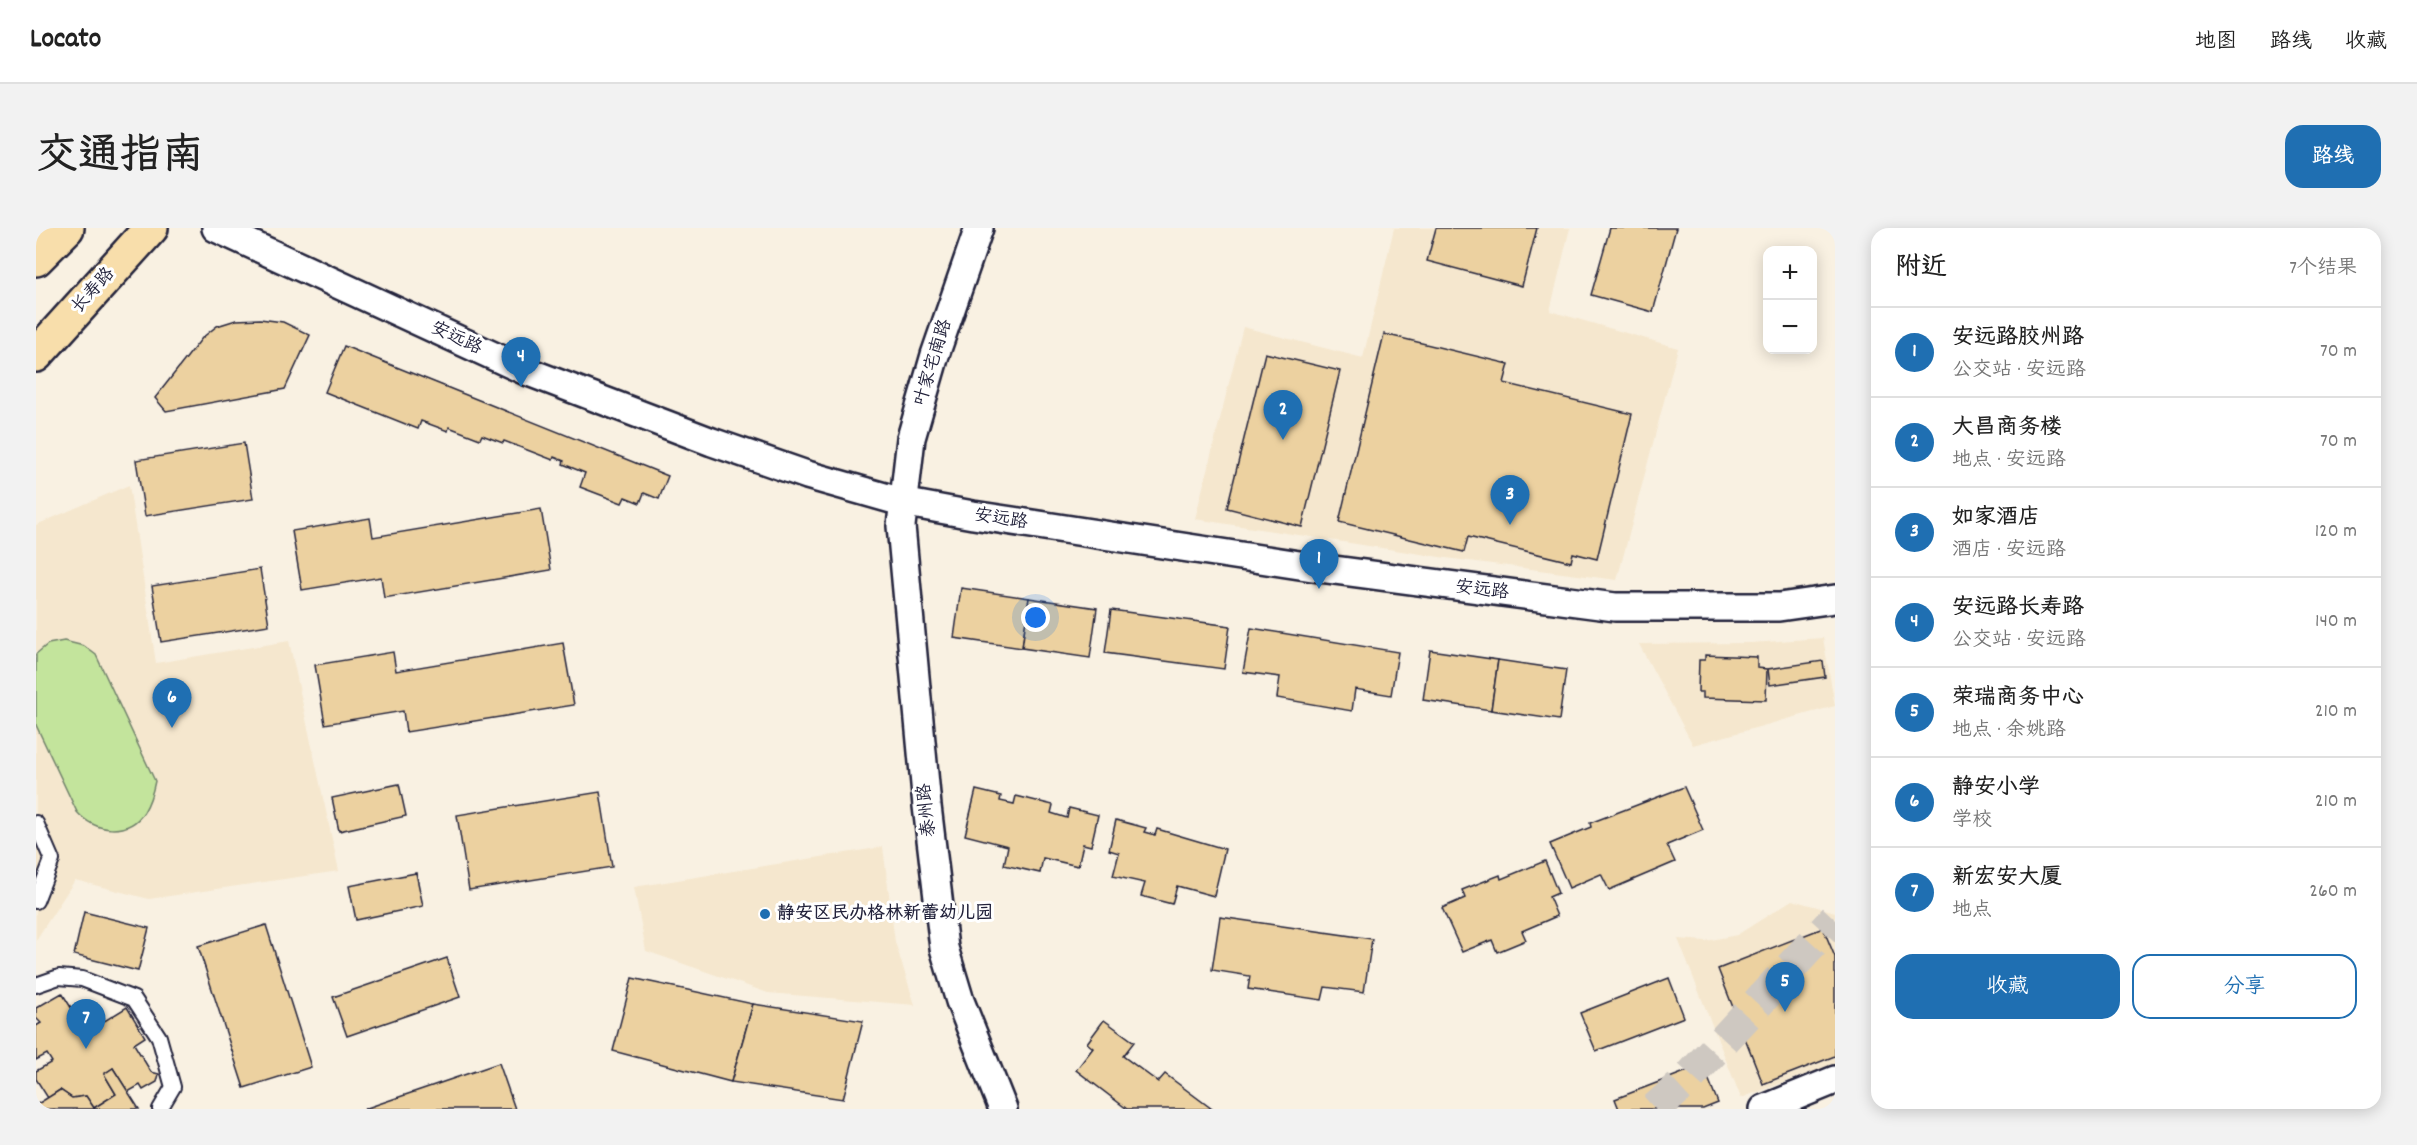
<!DOCTYPE html>
<html lang="zh">
<head>
<meta charset="utf-8">
<style>
	body { margin:0; font-family:Dekko,"LXGW WenKai TC",sans-serif; background:#f2f2f2; color:#222 }
	.controls { position:absolute; right:18px; top:18px; display:grid; overflow:hidden; border-radius:12px; box-shadow:0 3px 15px #0003 }
	.controls button { width:54px; height:54px; display:grid; place-items:center; padding:0; border:0; border-bottom:2px solid #e0e0e0; background:#fff; color:#222; font:30px sans-serif }
	.you { position:absolute; left:1000px; top:390px; width:21px; height:21px; margin:-15px; border:4px solid #fff; border-radius:50%; background:#1a73e8; box-shadow:0 0 0 9px #1a73e833 }
	.badge { display:grid; place-items:center; width:39px; height:39px; border-radius:50%; background:#1f6fb2; color:#fff; font-size:20px; font-weight:700 }
	.pin { position:absolute; translate:-50% -50px; filter:drop-shadow(0 2px 3px #0008) }
	.pin::after { content:''; position:absolute; top:32px; width:21px; height:18px; background:inherit; clip-path:polygon(0 0,100% 0,50% 100%) }
	.list { margin:0; padding:0; list-style:none }
	h2 { display:flex; justify-content:space-between; align-items:center; height:78px; margin:0; padding:0 24px; font-size:26px }
	h2 small { font-size:20px; font-weight:400; color:#767676 }
	.list li { display:grid; grid-template-columns:39px 1fr auto; gap:18px; align-items:center; box-sizing:border-box; height:90px; padding:0 24px; border-top:2px solid #e0e0e0 }
	.list b { display:block; font-size:22px; white-space:nowrap }
	.list p { margin:0; font-size:20px; white-space:nowrap; color:#767676 }
	.list em { font-size:20px; font-style:normal; color:#767676 }
	.actions { display:flex; gap:12px; padding:18px 24px }
	.actions a { flex:1; padding:14px 0; border:2px solid #1f6fb2; border-radius:18px; text-align:center; font-size:21px; color:#1f6fb2 }
	.actions .main { background:#1f6fb2; color:#fff }
	.map { position:relative; flex:none; width:1799px; height:881px; overflow:hidden; border-radius:18px }
	header { display:flex; align-items:center; gap:36px; box-sizing:border-box; height:84px; padding:0 30px; background:#fff; border-bottom:2px solid #e0e0e0 }
	header strong { font-size:28px }
	nav { display:flex; gap:33px; margin-inline-start:auto; font-size:21px }
	.intro { display:flex; align-items:center; justify-content:space-between; box-sizing:border-box; height:144px; padding:0 36px }
	h1 { margin:0; font-size:42px }
	.button { padding:15px 27px; border-radius:18px; background:#1f6fb2; color:#fff; font-size:21px; font-weight:700 }
	main { display:flex; gap:36px; padding:0 36px }
	aside { flex:1; background:#fff; border-radius:18px; box-shadow:0 3px 15px #0003 }
	.map>svg:first-child { display:block }
</style>
</head>
<body>
<header>
<strong>Locato</strong>
<nav><a>地图</a><a>路线</a><a>收藏</a></nav>
</header>
<div class="intro"><h1>交通指南</h1><a class="button">路线</a></div>
<main>
<div class="map">
<svg width="1799" height="881" viewBox="0 0 1799 881">
	<rect width="100%" height="100%" fill="#f9f1e2"/>
	<filter id="ink" filterUnits="userSpaceOnUse"><feTurbulence type="fractalNoise" baseFrequency=".0167" numOctaves="2"/><feDisplacementMap in="SourceGraphic" scale="12" xChannelSelector="R" yChannelSelector="G"/><feConvolveMatrix kernelMatrix="1 2 1 2 8 2 1 2 1" color-interpolation-filters="sRGB"/></filter>
	<g filter="url(#ink)">
		<!-- built -->
		<g fill="#f5e7ce">
			<path d="M1358,0H1534L1514,83L1642,120L1581,352L1410,330L1159,291L1207,99L1327,130Z"/>
			<path d="M93,257L120,435L253,413L303,643L113,671L39,652L0,712V297Z"/>
			<path d="M1787,410L1799,478L1657,517L1603,416L1715,415Z"/>
			<path d="M847,619L859,714L879,777L732,765L610,723L598,659Z"/>
			<path d="M1756,672L1799,684V836L1705,870L1642,711L1670,713L1701,707Z"/>
		</g>
		<!-- green -->
		<path fill="#c3e49c" stroke="#72836c" stroke-width="1.5" d="M28,413L48,418L60,427L119,553C117,563 114,574 108,584C92,609 58,604 41,584L0,497V426L12,416Z"/>
		<!-- building -->
		<g fill="#ecd1a0" stroke="#22223b" stroke-width="1.5">
			<path d="M1400,0H1501L1486,58L1391,33Z"/>
			<path d="M1574,0H1640L1617,84L1555,67Z"/>
			<path d="M224,91L247,94L274,107L249,161L130,183L119,170L166,110L181,98L200,92Z"/>
			<path d="M1348,106L1473,136L1468,155L1596,186L1561,331L1537,325L1535,334L1432,309L1428,324L1303,294Z"/>
			<path d="M308,118L632,248L623,271L608,265L604,275L589,269L586,275L544,259L549,245L527,236L528,233L518,229L517,232L468,213L467,215L446,207L444,211L413,199L412,203L385,193L382,201L289,164Z"/>
			<path d="M1229,125L1304,143L1266,299L1191,280Z"/>
			<path d="M208,215L217,271L109,288L100,232Z"/>
			<path d="M505,281L515,342L348,370L345,349L266,362L256,303L334,290L337,309Z"/>
			<path d="M224,341L233,397L125,414L116,358Z"/>
			<path d="M925,360L993,370L986,420L918,410Z"/>
			<path d="M993,370L1061,380L1054,430L986,420Z"/>
			<path d="M1075,382L1194,398L1188,441L1069,425Z"/>
			<path d="M1215,400L1362,424L1355,467L1319,461L1316,483L1241,470L1244,449L1207,444Z"/>
			<path d="M527,415L538,477L370,504L367,483L289,496L279,437L357,424L360,443Z"/>
			<path d="M1394,422L1462,432L1455,482L1387,472Z"/>
			<path d="M1669,427L1721,429V440L1731,441L1730,472L1667,470V464H1662L1663,432H1669Z"/>
			<path d="M1462,432L1530,442L1523,492L1455,482Z"/>
			<path d="M1787,433L1789,449L1734,457L1732,441Z"/>
			<path d="M363,556L370,588L303,603L296,570Z"/>
			<path d="M1648,559L1667,602L1631,617L1639,634L1573,662L1565,646L1533,660L1514,616L1555,599L1554,595Z"/>
			<path d="M940,562L965,568L964,573L978,576L980,568L1017,577L1015,585L1031,590L1033,580L1062,587L1055,618L1047,616L1042,638L1007,630L1004,645L968,637L972,618L929,607Z"/>
			<path d="M564,564L576,639L433,662L421,587Z"/>
			<path d="M1080,592L1110,600L1108,604L1119,607L1121,601L1189,621L1178,668L1141,658L1136,676L1105,668L1109,655L1077,648L1083,625L1073,622Z"/>
			<path d="M1509,633L1522,665L1513,669L1521,688L1486,703L1490,712L1461,724L1456,712L1426,724L1406,680L1429,670L1426,662L1464,647L1465,651Z"/>
			<path d="M380,645L387,678L320,692L313,658Z"/>
			<path d="M48,684L113,700L102,743L38,727Z"/>
			<path d="M1184,689L1336,711L1328,764L1289,759L1286,772L1212,761L1214,748L1176,742Z"/>
			<path d="M230,697L275,839L208,860L162,718Z"/>
			<path d="M1787,700L1799,729V828L1727,856L1682,741Z"/>
			<path d="M411,730L424,769L311,808L297,769Z"/>
			<path d="M596,750L717,776L695,854L577,823Z"/>
			<path d="M1633,750L1648,789L1560,823L1544,785Z"/>
			<path d="M26,765L39,786L43,784L64,789L67,794L91,779L109,809L98,816L115,844L123,846L121,854L107,862L104,857L92,864L77,840L68,846L80,866L58,880L50,868L36,870L24,862L12,870L0,851V843L16,834L11,826L0,832V798L5,795L0,790V780Z"/>
			<path d="M717,776L827,793L807,871L695,854Z"/>
			<path d="M1068,792L1098,814L1087,828L1122,854L1129,846L1176,881H1091L1040,842L1057,820L1051,815Z"/>
			<path d="M463,835L479,881H328Z"/>
			<path d="M1667,837L1682,875L1667,881H1583L1579,871Z"/>
			<path d="M77,840L103,881H0V877L24,862L36,870L50,868L58,880L80,866L68,846Z"/>
		</g>
		<g fill="none" stroke-linecap="round" stroke-linejoin="round">
			<!-- highway-tunnel -->
			<path stroke="#cec8c1" stroke-width="33" stroke-dasharray="33 16" stroke-linecap="butt" d="M1619,881L1649,854L1799,691"/>
			<!-- lane casing -->
			<g stroke="#22223b" stroke-width="18">
				<g id="lane">
					<path d="M0,595L16,632L0,673"/>
					<path d="M0,757L23,749L46,751L98,771L123,809L137,859L124,881"/>
				</g>
			</g>
			<!-- street casing -->
			<g stroke="#22223b" stroke-width="32">
				<g id="street">
					<path d="M180,0L490,143L676,214L771,247L866,274L937,287L1283,340L1579,379H1743L1799,371"/>
					<path d="M943,0L899,127L875,210L865,298L891,578L908,720L924,773L967,881"/>
					<path d="M1728,881L1799,852"/>
				</g>
			</g>
			<!-- primary casing -->
			<g stroke="#22223b" stroke-width="38">
				<g id="primary">
					<path d="M0,31L31,0"/>
					<path d="M0,127L115,0"/>
				</g>
			</g>
			<!-- lane -->
			<use href="#lane" stroke="#fff" stroke-width="14"/>
			<!-- street -->
			<use href="#street" stroke="#fff" stroke-width="27"/>
			<!-- primary -->
			<use href="#primary" stroke="#f8deab" stroke-width="33"/>
		</g>
	</g>
	<!-- markers -->
	<circle fill="#1f6fb2" stroke="#fff" stroke-width="2" cx="729" cy="686" r="6"/>
	<g text-anchor="middle" dominant-baseline="central" stroke-width="6" stroke-linejoin="round" paint-order="stroke">
		<!-- street labels -->
		<g font-size="18" fill="#22223b" stroke="#fff">
			<text transform="translate(58 63) rotate(-48)">长寿路</text>
			<text transform="translate(420 111) rotate(25)">安远路</text>
			<text transform="translate(898 135) rotate(-73)">叶家宅南路</text>
			<text transform="translate(965 292) rotate(9)">安远路</text>
			<text transform="translate(1446 363) rotate(7)">安远路</text>
			<text transform="translate(892 582) rotate(-96)">泰州路</text>
		</g>
		<!-- poi labels -->
		<g font-size="18" font-weight="bold" fill="#22223b" stroke="#fff" text-anchor="start">
			<text x="741" y="686">静安区民办格林新蕾幼儿园</text>
		</g>
	</g>
</svg>
<div class="controls">
<button>+</button>
<button>−</button>
</div>
<div class="you"></div>
<div class="pin badge" style="left:1283px;top:361px">1</div>
<div class="pin badge" style="left:1247px;top:212px">2</div>
<div class="pin badge" style="left:1474px;top:297px">3</div>
<div class="pin badge" style="left:485px;top:159px">4</div>
<div class="pin badge" style="left:1749px;top:784px">5</div>
<div class="pin badge" style="left:136px;top:500px">6</div>
<div class="pin badge" style="left:50px;top:821px">7</div>
</div>
<aside>
<h2>附近<small>7个结果</small></h2>
<ul class="list">
<li><span class="badge">1</span><div><b>安远路胶州路</b><p>公交站 · 安远路</p></div><em>70 m</em></li>
<li><span class="badge">2</span><div><b>大昌商务楼</b><p>地点 · 安远路</p></div><em>70 m</em></li>
<li><span class="badge">3</span><div><b>如家酒店</b><p>酒店 · 安远路</p></div><em>120 m</em></li>
<li><span class="badge">4</span><div><b>安远路长寿路</b><p>公交站 · 安远路</p></div><em>140 m</em></li>
<li><span class="badge">5</span><div><b>荣瑞商务中心</b><p>地点 · 余姚路</p></div><em>210 m</em></li>
<li><span class="badge">6</span><div><b>静安小学</b><p>学校</p></div><em>210 m</em></li>
<li><span class="badge">7</span><div><b>新宏安大厦</b><p>地点</p></div><em>260 m</em></li>
</ul>
<div class="actions"><a class="main">收藏</a><a>分享</a></div>
</aside>
</main>
</body>
</html>
